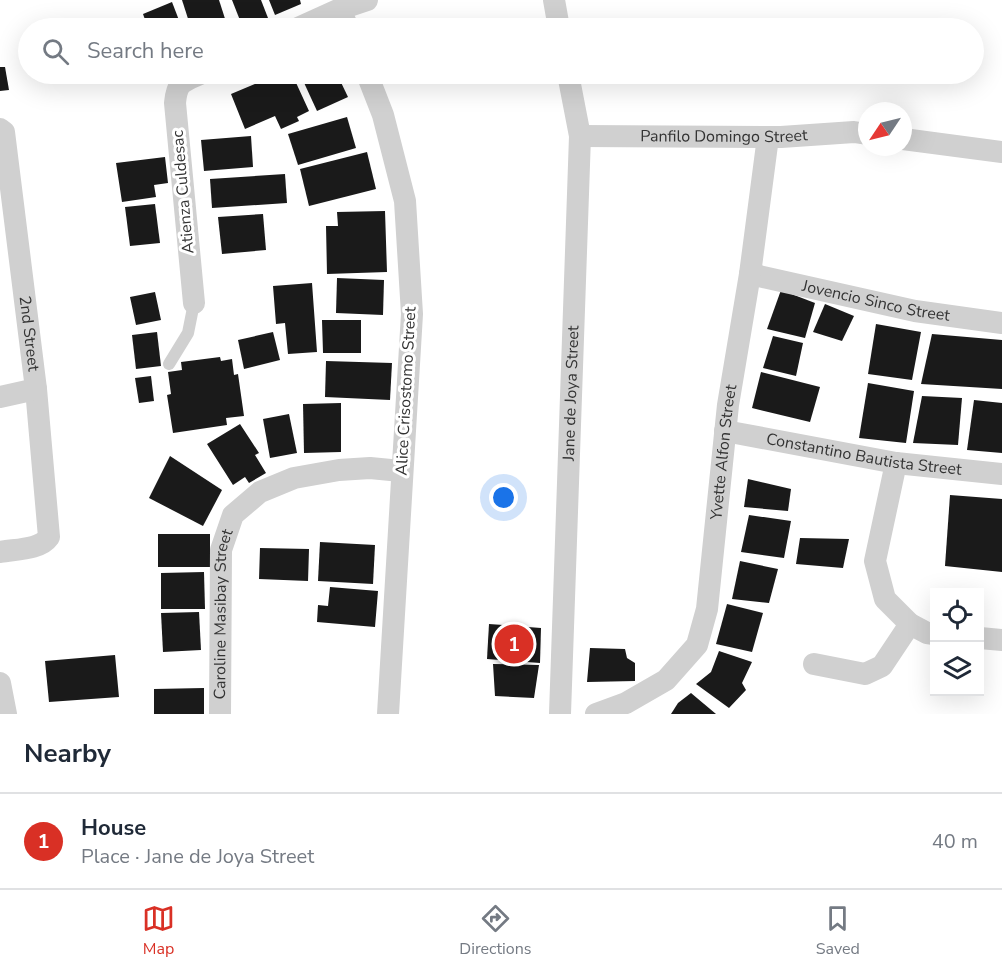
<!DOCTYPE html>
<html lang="en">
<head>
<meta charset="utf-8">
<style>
	body { margin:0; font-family:"Nunito Sans",sans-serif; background:#f2f2f3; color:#1f2937 }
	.controls { position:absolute; right:18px; bottom:18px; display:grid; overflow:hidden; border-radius:0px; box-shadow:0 6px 24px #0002 }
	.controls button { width:54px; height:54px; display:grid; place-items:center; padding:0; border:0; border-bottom:2px solid #e0e1e3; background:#fff; color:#1f2937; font:30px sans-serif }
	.compass { position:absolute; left:858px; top:102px; width:54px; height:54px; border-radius:50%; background:#fff; box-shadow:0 6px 24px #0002; rotate:235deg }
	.you { position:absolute; left:504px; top:498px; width:21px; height:21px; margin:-15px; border:4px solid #fff; border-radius:50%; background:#1a73e8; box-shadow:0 0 0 9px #1a73e833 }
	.badge { display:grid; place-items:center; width:39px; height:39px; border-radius:50%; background:#d93025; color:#fff; font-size:20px; font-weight:700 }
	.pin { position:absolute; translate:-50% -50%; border:3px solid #fff; box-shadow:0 2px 6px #0006 }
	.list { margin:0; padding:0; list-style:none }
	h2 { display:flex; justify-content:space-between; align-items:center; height:78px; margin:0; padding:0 24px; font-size:26px }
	h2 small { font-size:20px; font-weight:400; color:#747a83 }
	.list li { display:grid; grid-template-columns:39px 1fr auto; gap:18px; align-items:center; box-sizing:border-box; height:96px; padding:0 24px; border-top:2px solid #e0e1e3 }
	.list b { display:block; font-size:22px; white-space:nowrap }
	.list p { margin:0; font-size:20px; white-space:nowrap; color:#747a83 }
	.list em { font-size:20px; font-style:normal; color:#747a83 }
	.icon { flex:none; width:33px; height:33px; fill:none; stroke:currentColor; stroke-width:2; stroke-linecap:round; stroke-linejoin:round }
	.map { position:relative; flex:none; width:1002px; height:714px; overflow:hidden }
	.search { position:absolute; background:#fff; box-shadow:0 6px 24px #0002; left:18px; right:18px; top:18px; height:66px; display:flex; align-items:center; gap:15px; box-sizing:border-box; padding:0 21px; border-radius:33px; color:#747a83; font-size:22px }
	.sheet { height:174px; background:#fff }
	nav { display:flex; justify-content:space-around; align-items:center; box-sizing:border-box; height:84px; border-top:2px solid #e0e1e3; background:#fff; font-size:16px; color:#747a83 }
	nav a { display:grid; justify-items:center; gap:3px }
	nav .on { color:#d93025 }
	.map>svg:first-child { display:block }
</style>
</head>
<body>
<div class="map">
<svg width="1002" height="714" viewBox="0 0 1002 714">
	<rect width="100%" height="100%" fill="#fff"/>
	<!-- building -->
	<g fill="#1a1a1a">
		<path d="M182,0H219L228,28H191Z"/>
		<path d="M232,0H261L268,18L243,28Z"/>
		<path d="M269,0H300L301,4L275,15Z"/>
		<path d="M172,2L182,28H148L143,14Z"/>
		<path d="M0,67H5L9,90L0,91Z"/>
		<path d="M279,74H292L309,111L297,117L299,121L281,129L275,116L245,129L231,94Z"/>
		<path d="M300,74H337L348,97L317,111Z"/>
		<path d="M347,117L356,148L298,165L288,134Z"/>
		<path d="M251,136L253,167L204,171L201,140Z"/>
		<path d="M367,152L376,189L309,206L300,169Z"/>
		<path d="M165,157L168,183L154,185L156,197L122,202L116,163Z"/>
		<path d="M285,174L287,203L212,208L210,179Z"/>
		<path d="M155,204L160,243L130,246L125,207Z"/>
		<path d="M385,211L387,272L327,274L326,226H338L337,212Z"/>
		<path d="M263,214L266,250L222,254L218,217Z"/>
		<path d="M337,278L384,280L383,315L336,313Z"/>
		<path d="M312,283L317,352L288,354L285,323L276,324L273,286Z"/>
		<path d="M781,290L815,303L805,338L767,329Z"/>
		<path d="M155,292L161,320L136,325L130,297Z"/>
		<path d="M825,304L854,316L842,341L813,332Z"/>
		<path d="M322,320H361V353H323Z"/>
		<path d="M876,324L921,332L912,380L868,374Z"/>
		<path d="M157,332L161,366L136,369L132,335Z"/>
		<path d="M273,332L280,360L244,369L238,340Z"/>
		<path d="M932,334L1002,340V389L921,384Z"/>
		<path d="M773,336L803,343L796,376L763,368Z"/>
		<path d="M220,357L221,361L232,359L234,375L238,374L244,416L226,418L227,425L173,433L167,395L171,394L168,372L182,370L181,362Z"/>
		<path d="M326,361L392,363L390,400L325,397Z"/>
		<path d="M761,372L820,387L810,422L752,408Z"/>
		<path d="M151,376L154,401L139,403L135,378Z"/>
		<path d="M868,383L914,391L906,443L859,438Z"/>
		<path d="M922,396L962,398L958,445L913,443Z"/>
		<path d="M974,400L1002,403V453L967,450Z"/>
		<path d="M341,403V452L304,453L303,404Z"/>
		<path d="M289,414L297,453L270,458L263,419Z"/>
		<path d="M240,424L259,453L255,455L266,473L249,483L245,477L233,485L207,444Z"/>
		<path d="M170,456L222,490L203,526L149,498Z"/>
		<path d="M748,479L791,489L788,511L744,507Z"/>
		<path d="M950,495L1002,499V572L945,566Z"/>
		<path d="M749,515L791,521L784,558L741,552Z"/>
		<rect x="158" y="534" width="52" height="33"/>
		<path d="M800,538L849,539L843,568L796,564Z"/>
		<path d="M320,542L375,545L373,584L318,581Z"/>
		<path d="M260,548L309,549L308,581L259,579Z"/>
		<path d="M740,561L778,569L769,603L732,599Z"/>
		<path d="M204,572L205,609H161V573Z"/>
		<path d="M330,587L378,591L375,627L317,622L318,605L328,606Z"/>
		<path d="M727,604L763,613L752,652L716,644Z"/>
		<path d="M199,612L201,650L163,652L161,613Z"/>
		<path d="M489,624L541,628L540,663L487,659Z"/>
		<path d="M590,648L625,649L627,658L635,663V681L587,682Z"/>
		<path d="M719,651L752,662L742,683L746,690L729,708L696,684L711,672Z"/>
		<path d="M115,655L119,697L49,702L45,661Z"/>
		<path d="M493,664L539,665L534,698L495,696Z"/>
		<path d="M204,688V714H154V689Z"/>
		<path d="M691,693L716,714H671L678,703Z"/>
	</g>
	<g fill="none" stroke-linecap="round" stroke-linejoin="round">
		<!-- service -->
		<path stroke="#d0d0d0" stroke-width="12" d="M169,364L188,333L194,303"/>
		<!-- minor -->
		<g stroke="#d0d0d0" stroke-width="22">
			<path d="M554,0L559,28"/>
			<path d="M340,9L348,28"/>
			<path d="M298,28L340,9L367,0"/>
			<path d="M367,74L383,115L405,201L412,314L388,714"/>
			<path id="s1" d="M0,129L4,132L36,389L49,537C40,550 15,549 0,552"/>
			<path id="s2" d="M580,136L781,137L854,132L867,134"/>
			<path d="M903,139L1002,152"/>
			<path id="s3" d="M750,274L915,311L1002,323"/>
			<path d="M194,303L175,103C177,82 182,82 200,74"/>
			<path d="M0,397L36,389"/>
			<path id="s4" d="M725,431L896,463L1002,474"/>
			<path d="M896,463L875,561L885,599L910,624L927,633L934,634"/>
			<path d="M980,638L1002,640"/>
			<path d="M814,664L865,674L882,666L910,624"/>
			<path d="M0,683L6,714"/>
			<path id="s5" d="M220,714L221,550L233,515L260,492L294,478L339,470L370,468L401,471"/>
			<path id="s6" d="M560,714L580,136L568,74"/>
			<path id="s7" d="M596,714L626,703L666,680L697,645L707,609L728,405L750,274L768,137"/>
		</g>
	</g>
	<g text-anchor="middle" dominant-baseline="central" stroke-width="6" stroke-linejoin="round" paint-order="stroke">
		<!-- street labels -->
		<g font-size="16" fill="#333" stroke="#fff">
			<text stroke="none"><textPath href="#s2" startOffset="144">Panfilo Domingo Street</textPath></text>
			<text transform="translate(183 192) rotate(-95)">Atienza Culdesac</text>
			<text stroke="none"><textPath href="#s3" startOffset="129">Jovencio Sinco Street</textPath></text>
			<text stroke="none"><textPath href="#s1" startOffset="208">2nd Street</textPath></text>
			<text transform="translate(406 391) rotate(-87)">Alice Crisostomo Street</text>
			<text stroke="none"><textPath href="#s6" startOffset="321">Jane de Joya Street</textPath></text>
			<text stroke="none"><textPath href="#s7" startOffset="320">Yvette Alfon Street</textPath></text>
			<text stroke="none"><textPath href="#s4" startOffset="141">Constantino Bautista Street</textPath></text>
			<text stroke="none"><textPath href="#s5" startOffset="100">Caroline Masibay Street</textPath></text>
		</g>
	</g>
</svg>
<div class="controls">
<button><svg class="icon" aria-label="locate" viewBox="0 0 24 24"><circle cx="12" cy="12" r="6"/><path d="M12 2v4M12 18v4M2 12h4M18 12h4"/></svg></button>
<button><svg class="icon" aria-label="layers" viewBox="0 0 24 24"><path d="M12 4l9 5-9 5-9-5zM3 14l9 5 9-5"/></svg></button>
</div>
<svg class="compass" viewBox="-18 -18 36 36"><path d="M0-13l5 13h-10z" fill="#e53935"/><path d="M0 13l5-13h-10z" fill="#747a83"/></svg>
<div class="you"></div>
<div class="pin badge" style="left:514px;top:644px">1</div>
<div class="search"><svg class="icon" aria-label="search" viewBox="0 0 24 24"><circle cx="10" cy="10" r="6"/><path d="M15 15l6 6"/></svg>Search here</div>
</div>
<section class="sheet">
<h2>Nearby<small></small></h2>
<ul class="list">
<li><span class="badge">1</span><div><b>House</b><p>Place · Jane de Joya Street</p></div><em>40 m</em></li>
</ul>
</section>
<nav>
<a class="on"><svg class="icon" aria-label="map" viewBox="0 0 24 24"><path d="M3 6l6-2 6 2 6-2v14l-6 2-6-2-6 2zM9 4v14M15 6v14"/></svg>Map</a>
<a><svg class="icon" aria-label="directions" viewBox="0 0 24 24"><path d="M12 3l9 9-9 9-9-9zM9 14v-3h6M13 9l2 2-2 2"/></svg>Directions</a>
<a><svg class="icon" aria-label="saved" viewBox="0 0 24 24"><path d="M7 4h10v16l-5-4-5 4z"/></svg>Saved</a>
</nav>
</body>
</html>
